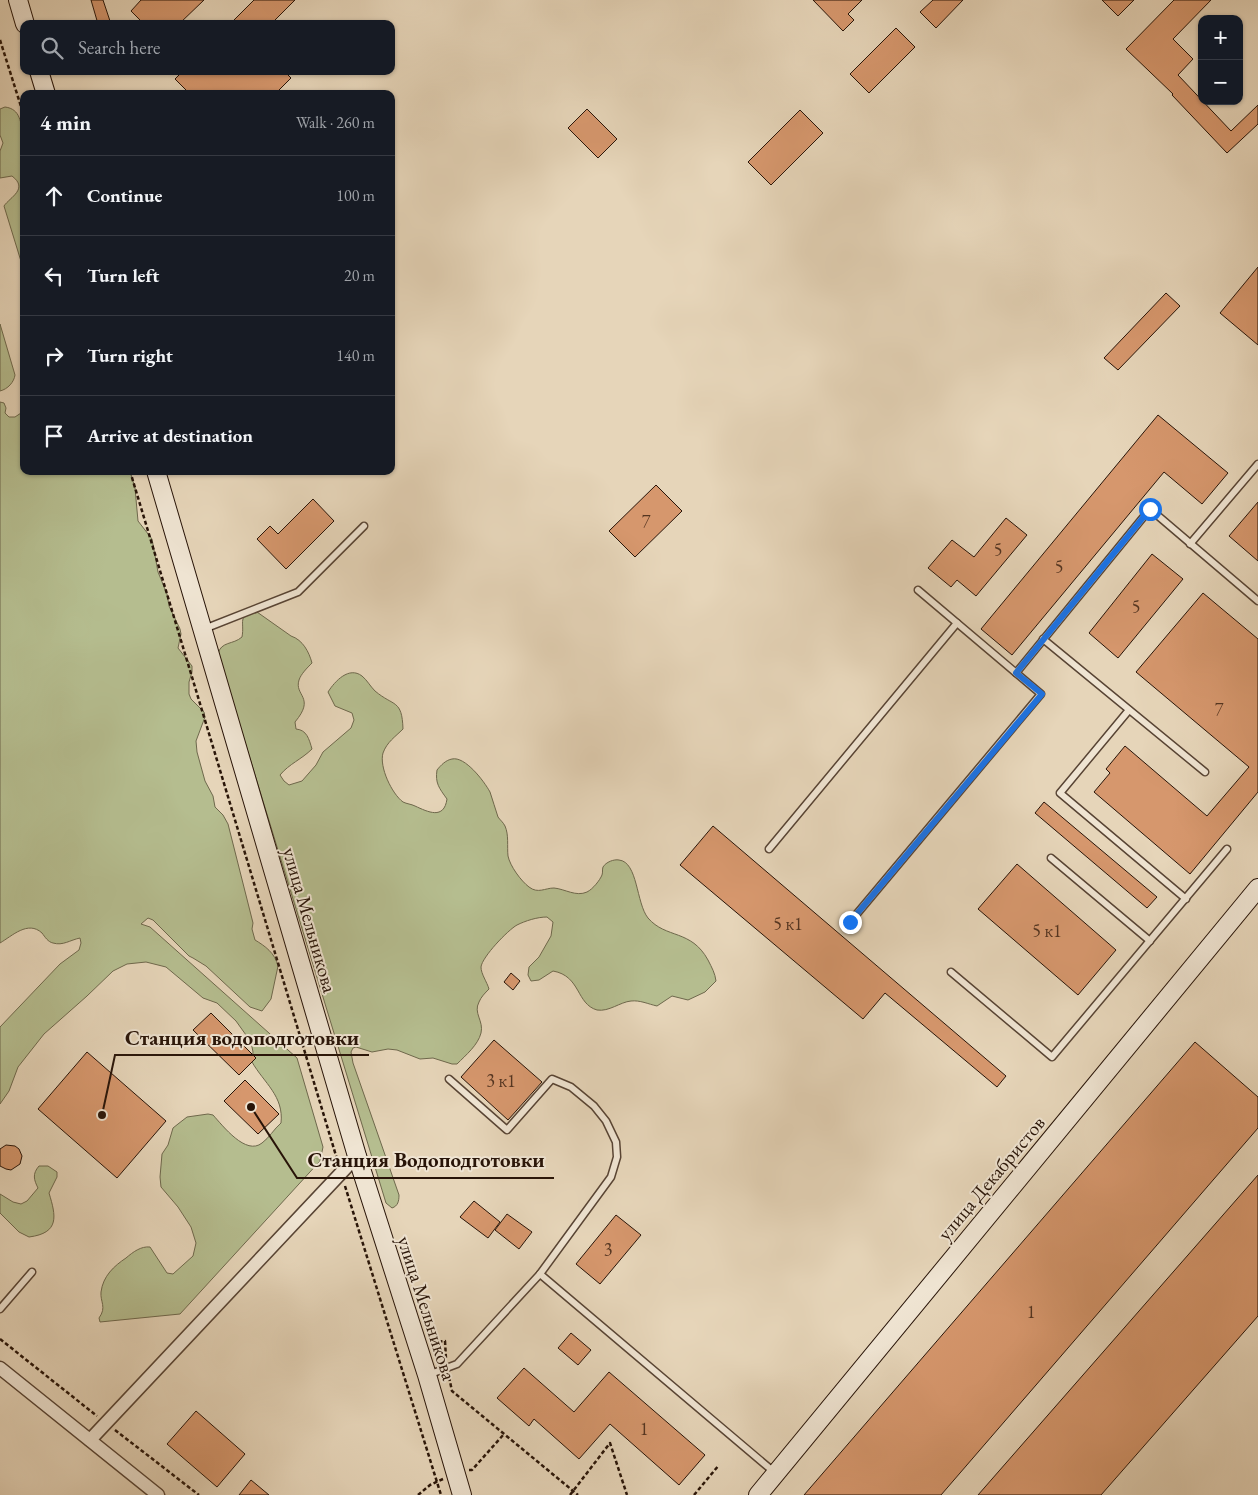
<!DOCTYPE html>
<html lang="en">
<head>
<meta charset="utf-8">
<style>
	body { margin:0; font-family:"EB Garamond",serif; background:#20242c; color:#f1f3f6 }
	.controls { position:absolute; right:15px; top:15px; display:grid; overflow:hidden; border-radius:10px; box-shadow:0 1px 4px #0004 }
	.controls button { width:45px; height:45px; display:grid; place-items:center; padding:0; border:0; border-bottom:1px solid #363941; background:#171b24; color:#f1f3f6; font:25px sans-serif }
	.stop { position:absolute; width:15px; height:15px; margin:-11px; border:4px solid #1a73e8; border-radius:50%; background:#fff }
	.stop.end { background:#1a73e8; border-color:#fff; box-shadow:0 1px 5px #0008 }
	.list { margin:0; padding:0; list-style:none }
	h2 { display:flex; justify-content:space-between; align-items:center; height:65px; margin:0; padding:0 20px; font-size:21px }
	h2 small { font-size:16px; font-weight:400; color:#9ea1a6 }
	.list li { display:grid; grid-template-columns:32px 1fr auto; gap:15px; align-items:center; box-sizing:border-box; height:80px; padding:0 20px; border-top:1px solid #363941 }
	.list b { display:block; font-size:19px; white-space:nowrap }
	.list em { font-size:16px; font-style:normal; color:#9ea1a6 }
	.icon { flex:none; width:28px; height:28px; fill:none; stroke:currentColor; stroke-width:2; stroke-linecap:round; stroke-linejoin:round }
	.map { position:relative; flex:none; width:1258px; height:1495px; overflow:hidden }
	.search { position:absolute; background:#171b24; box-shadow:0 1px 4px #0004; left:20px; top:20px; width:375px; height:55px; display:flex; align-items:center; gap:12px; box-sizing:border-box; padding:0 18px; border-radius:10px; color:#9ea1a6; font-size:19px }
	.panel { position:absolute; background:#171b24; box-shadow:0 1px 4px #0004; left:20px; top:90px; width:375px; height:385px; border-radius:10px }
	.map>svg:first-child { display:block }
</style>
</head>
<body>
<div class="map">
<svg width="1258" height="1495" viewBox="0 0 1258 1495">
	<rect width="100%" height="100%" fill="#e6d5b9"/>
	<filter id="stains"><feTurbulence type="fractalNoise" baseFrequency=".004" numOctaves="4"/><feColorMatrix values="0 0 0 0 .2 0 0 0 0 .09 0 0 0 0 .02 0 0 0 .5 -.17"/></filter>
	<radialGradient id="worn" r=".72"><stop offset=".6" stop-color="#630" stop-opacity="0"/><stop offset="1" stop-color="#630" stop-opacity=".3"/></radialGradient>
	<!-- green -->
	<g fill="#b5bd8f" stroke="#6e684c">
		<path d="M5,107C21,109 20,123 24,135V271L4,206C10,197 29,189 12,176L0,178V151L3,143L0,135V109Z"/>
		<path d="M0,324L15,375C14,382 8,389 0,391Z"/>
		<path d="M0,402L4,403L6,408L5,413L9,417H15L24,411V471H130L135,488L138,521L152,539L158,572L167,594L169,606L180,629L181,634L178,648L192,666V672L189,682V694L191,699L204,712L205,717L196,741L197,752L205,781L213,796L215,807L223,815L228,824L253,923L252,929L255,940C265,946 275,953 278,966L271,999L262,1011L250,1007L206,966L193,958L189,956L153,920L148,918L141,924L150,927L297,1058L323,1147L320,1161L180,1314L100,1322L99,1318C107,1307 100,1302 101,1292C103,1276 114,1266 126,1258C133,1252 141,1246 150,1247L167,1273L173,1274L193,1256L196,1243L191,1227L178,1207L161,1187L160,1177L162,1154L168,1145L173,1128L178,1124L187,1117L208,1114L213,1115C223,1126 246,1156 262,1143C269,1138 274,1129 281,1123C284,1096 264,1083 252,1062L253,1052L251,1042L236,1021L217,1003L203,998L166,967L146,962L127,964L113,971L87,996L44,1034L18,1067L9,1091L0,1104V1027L60,964L79,950L81,943L80,938C70,940 63,946 53,943C48,942 45,937 42,933C28,920 12,936 0,943Z"/>
		<path d="M257,612L291,636C303,640 309,652 312,663C307,668 301,674 299,680C294,696 316,697 295,722L296,729C307,730 309,739 312,749C302,759 289,764 280,775L284,781L289,785L302,781L316,765L323,752L351,728L354,720L352,713L335,706L328,692C335,681 349,666 362,676C367,680 370,686 375,691C394,707 402,699 403,729C395,737 387,742 383,753C379,767 392,794 403,802C407,804 411,804 415,806C428,812 444,820 447,799C439,788 435,783 437,770C441,765 446,760 452,759C465,756 484,781 490,792C493,800 495,809 498,817C500,820 503,822 505,826C509,835 507,846 508,856C510,866 521,881 529,887C538,894 545,888 554,888C565,889 576,897 587,892C593,889 600,880 602,875C603,872 602,870 603,867C606,862 614,859 619,860C638,862 636,903 648,918C666,939 691,929 708,960C712,968 715,973 716,981L705,992L688,1000L672,996L657,1006C648,1004 640,1000 631,1001C620,1002 609,1012 597,1010C576,1004 581,976 553,971L539,980L531,981L528,975L529,967L539,957L551,936L553,922L547,917C537,917 525,921 517,925C508,930 482,957 481,967C481,974 487,982 489,989C485,993 481,997 479,1002C473,1013 484,1021 481,1033C478,1045 466,1055 457,1064H452L433,1058L420,1059L397,1050L388,1049L372,1052L356,1047L353,1048L351,1052L353,1063L399,1195C399,1201 398,1206 392,1208L386,1203L218,654C221,641 233,645 242,637C245,621 236,616 257,612Z"/>
		<path d="M39,1166H48L57,1172V1177L49,1193C56,1216 60,1233 29,1237L19,1232L0,1213V1194L13,1202L21,1204L27,1201L38,1188C34,1180 32,1174 39,1166Z"/>
	</g>
	<!-- building -->
	<g fill="#d6976d" stroke="#281408">
		<path d="M91,0H103L111,24H98Z"/>
		<path d="M141,0H204L179,24H144L131,11Z"/>
		<path d="M254,0H295L271,24H230Z"/>
		<path d="M813,0H862L848,14L854,20L843,31Z"/>
		<path d="M933,0H963L936,28L920,12Z"/>
		<path d="M1102,0H1134L1118,16Z"/>
		<path d="M1174,0H1211L1173,39L1193,59L1178,75L1231,131L1258,105V124L1227,153L1172,95L1173,94L1126,49Z"/>
		<path d="M896,28L915,47L869,93L850,74Z"/>
		<path d="M183,71H284L291,78L275,94H190L175,79Z"/>
		<path d="M587,109L617,139L598,158L568,128Z"/>
		<path d="M800,110L823,133L771,185L748,162Z"/>
		<path d="M1258,267V345L1220,313Z"/>
		<path d="M1166,293L1180,306L1118,370L1104,358Z"/>
		<path d="M1158,415L1228,473L1202,504L1164,472L1012,655L981,629Z"/>
		<path d="M656,485L682,511L635,557L609,531Z"/>
		<path d="M313,499L334,521L286,569L257,539L270,526L278,534Z"/>
		<path d="M1258,502V561L1229,536Z"/>
		<path d="M1006,518L1027,535L976,596L957,580L951,587L928,568L952,540L974,557Z"/>
		<path d="M1152,554L1183,579L1118,658L1089,633Z"/>
		<path d="M1203,593L1258,639V792L1190,874L1094,792L1110,773L1106,769L1125,746L1207,816L1249,767L1136,672Z"/>
		<path d="M1044,802L1157,897L1147,908L1035,813Z"/>
		<path d="M713,826L1006,1076L997,1087L885,993L863,1019L680,865Z"/>
		<path d="M1017,864L1116,950L1078,995L978,909Z"/>
		<path d="M511,973L520,981L513,990L504,982Z"/>
		<path d="M211,1013L256,1058L239,1075L193,1030Z"/>
		<path d="M494,1040L542,1082L508,1120L461,1077Z"/>
		<path d="M1195,1042L1258,1097V1128L941,1495H804Z"/>
		<path d="M87,1052L166,1121L117,1178L38,1109Z"/>
		<path d="M245,1080L279,1114L258,1134L224,1101Z"/>
		<path d="M6,1145L15,1146L19,1149L22,1156L20,1164L11,1170L6,1169L0,1166V1149Z"/>
		<path d="M1258,1175V1316L1101,1495H978Z"/>
		<path d="M474,1201L500,1222L488,1238L460,1217Z"/>
		<path d="M507,1214L532,1232L519,1249L495,1230Z"/>
		<path d="M616,1215L641,1235L600,1284L576,1264Z"/>
		<path d="M571,1333L591,1350L578,1365L558,1348Z"/>
		<path d="M524,1368L574,1412L609,1372L705,1455L679,1485L610,1424L579,1459L534,1419L529,1426L497,1398Z"/>
		<path d="M196,1411L245,1454L217,1487L167,1444Z"/>
		<path d="M251,1480L269,1495H239Z"/>
	</g>
	<g fill="none" stroke-linecap="round" stroke-linejoin="round">
		<!-- lane casing -->
		<g stroke="#584434" stroke-width="9">
			<g id="lane">
				<path d="M1190,544L1258,464"/>
				<path d="M204,629L298,592L364,526"/>
				<path d="M1043,639L1205,772"/>
				<path d="M1016,673L1150,509L1258,601"/>
				<path d="M1129,710L1060,793L1186,899"/>
				<path d="M769,849L957,623"/>
				<path d="M1051,858L1150,941"/>
				<path d="M850,922L1041,694L918,590"/>
				<path d="M951,972L1052,1057L1227,849"/>
				<path d="M540,1274L774,1472"/>
				<path d="M0,1309L32,1272"/>
				<path d="M428,1375L457,1364L540,1274L611,1177L617,1157L616,1142L606,1121L594,1106L571,1087L552,1079L507,1130L449,1079"/>
			</g>
		</g>
		<!-- street casing -->
		<g stroke="#584434" stroke-width="15">
			<g id="street">
				<path d="M0,1368L158,1495"/>
				<path d="M90,1440L357,1156"/>
			</g>
		</g>
		<!-- secondary casing -->
		<g stroke="#281408" stroke-width="20">
			<g id="secondary">
				<path d="M18,0L25,24"/>
				<path d="M39,71L46,94"/>
				<path d="M156,471L357,1156L427,1375L462,1495"/>
				<path d="M758,1495L1258,888"/>
			</g>
		</g>
		<!-- path -->
		<g stroke="#281408" stroke-width="2.5" stroke-dasharray="4 2.5" stroke-linecap="butt">
			<path d="M0,40L24,116"/>
			<path d="M130,471L337,1159"/>
			<path d="M345,1186L441,1495"/>
			<path d="M0,1339L97,1416"/>
			<path d="M432,1342L445,1341L446,1359"/>
			<path d="M449,1377L452,1391L578,1495"/>
			<path d="M115,1430L199,1495"/>
			<path d="M469,1470H472L504,1434"/>
			<path d="M418,1495L430,1485L443,1479"/>
			<path d="M570,1495L610,1443L627,1495"/>
			<path d="M694,1495L719,1465"/>
		</g>
		<!-- lane -->
		<use href="#lane" stroke="#efe4d2" stroke-width="6"/>
		<!-- street -->
		<use href="#street" stroke="#efe4d2" stroke-width="12"/>
		<!-- secondary -->
		<use href="#secondary" stroke="#efe4d2" stroke-width="18"/>
	</g>
	<g fill="none" stroke-linecap="round" stroke-linejoin="round">
		<!-- route -->
		<path stroke="#1a73e8" stroke-width="6" d="M850,922L1042,694L1016,673L1150,509"/>
	</g>
	<g text-anchor="middle" dominant-baseline="central" stroke-width="4" stroke-linejoin="round" paint-order="stroke">
		<!-- number labels -->
		<g font-size="18" fill="#543521">
			<text x="646" y="521">7</text>
			<text x="998" y="549">5</text>
			<text x="1059" y="566">5</text>
			<text x="1136" y="606">5</text>
			<text x="1219" y="709">7</text>
			<text x="788" y="923">5 к1</text>
			<text x="1047" y="930">5 к1</text>
			<text x="501" y="1080">3 к1</text>
			<text x="608" y="1249">3</text>
			<text x="1031" y="1311">1</text>
			<text x="644" y="1428">1</text>
		</g>
		<!-- street labels -->
		<g font-size="20" fill="#281408" stroke="#efe4d2">
			<text transform="translate(310 920) rotate(74)">улица Мельникова</text>
			<text transform="translate(991 1178) rotate(-50)">улица Декабристов</text>
			<text transform="translate(427 1308) rotate(72)">улица Мельникова</text>
		</g>
	</g>
	<!-- callouts -->
	<path fill="none" stroke="#281408" stroke-width="2" d="M102 1115L115 1055H369M251 1107L297 1178H554"/>
	<g fill="#281408" stroke="#efe4d2" stroke-width="2">
		<circle cx="102" cy="1115" r="5"/>
		<circle cx="251" cy="1107" r="5"/>
	</g>
	<g font-size="21" text-anchor="middle" font-weight="bold" fill="#281408" stroke="#efe4d2" stroke-width="4" stroke-linejoin="round" paint-order="stroke">
		<text x="242" y="1045">Станция водоподготовки</text>
		<text x="426" y="1167">Станция Водоподготовки</text>
	</g>
	<rect width="100%" height="100%" filter="url(#stains)"/>
	<rect width="100%" height="100%" fill="url(#worn)"/>
</svg>
<div class="controls">
<button>+</button>
<button>−</button>
</div>
<div class="stop" style="left:1150px;top:509px"></div>
<div class="stop end" style="left:850px;top:922px"></div>
<div class="search"><svg class="icon" aria-label="search" viewBox="0 0 24 24"><circle cx="10" cy="10" r="6"/><path d="M15 15l6 6"/></svg>Search here</div>
<section class="panel">
<h2>4 min<small>Walk · 260 m</small></h2>
<ul class="list">
<li><svg class="icon" aria-label="ahead" viewBox="0 0 24 24"><path d="M12 20V5M6 11l6-6 6 6"/></svg><div><b>Continue</b></div><em>100 m</em></li>
<li><svg class="icon" aria-label="left" viewBox="0 0 24 24"><path d="M17 20v-9H6M10 6l-5 5 5 5"/></svg><div><b>Turn left</b></div><em>20 m</em></li>
<li><svg class="icon" aria-label="right" viewBox="0 0 24 24"><path d="M7 20v-9h11M14 6l5 5-5 5"/></svg><div><b>Turn right</b></div><em>140 m</em></li>
<li><svg class="icon" aria-label="arrive" viewBox="0 0 24 24"><path d="M6 21V4h12l-3 4 3 4H6"/></svg><div><b>Arrive at destination</b></div></li>
</ul>
</section>
</div>
</body>
</html>
